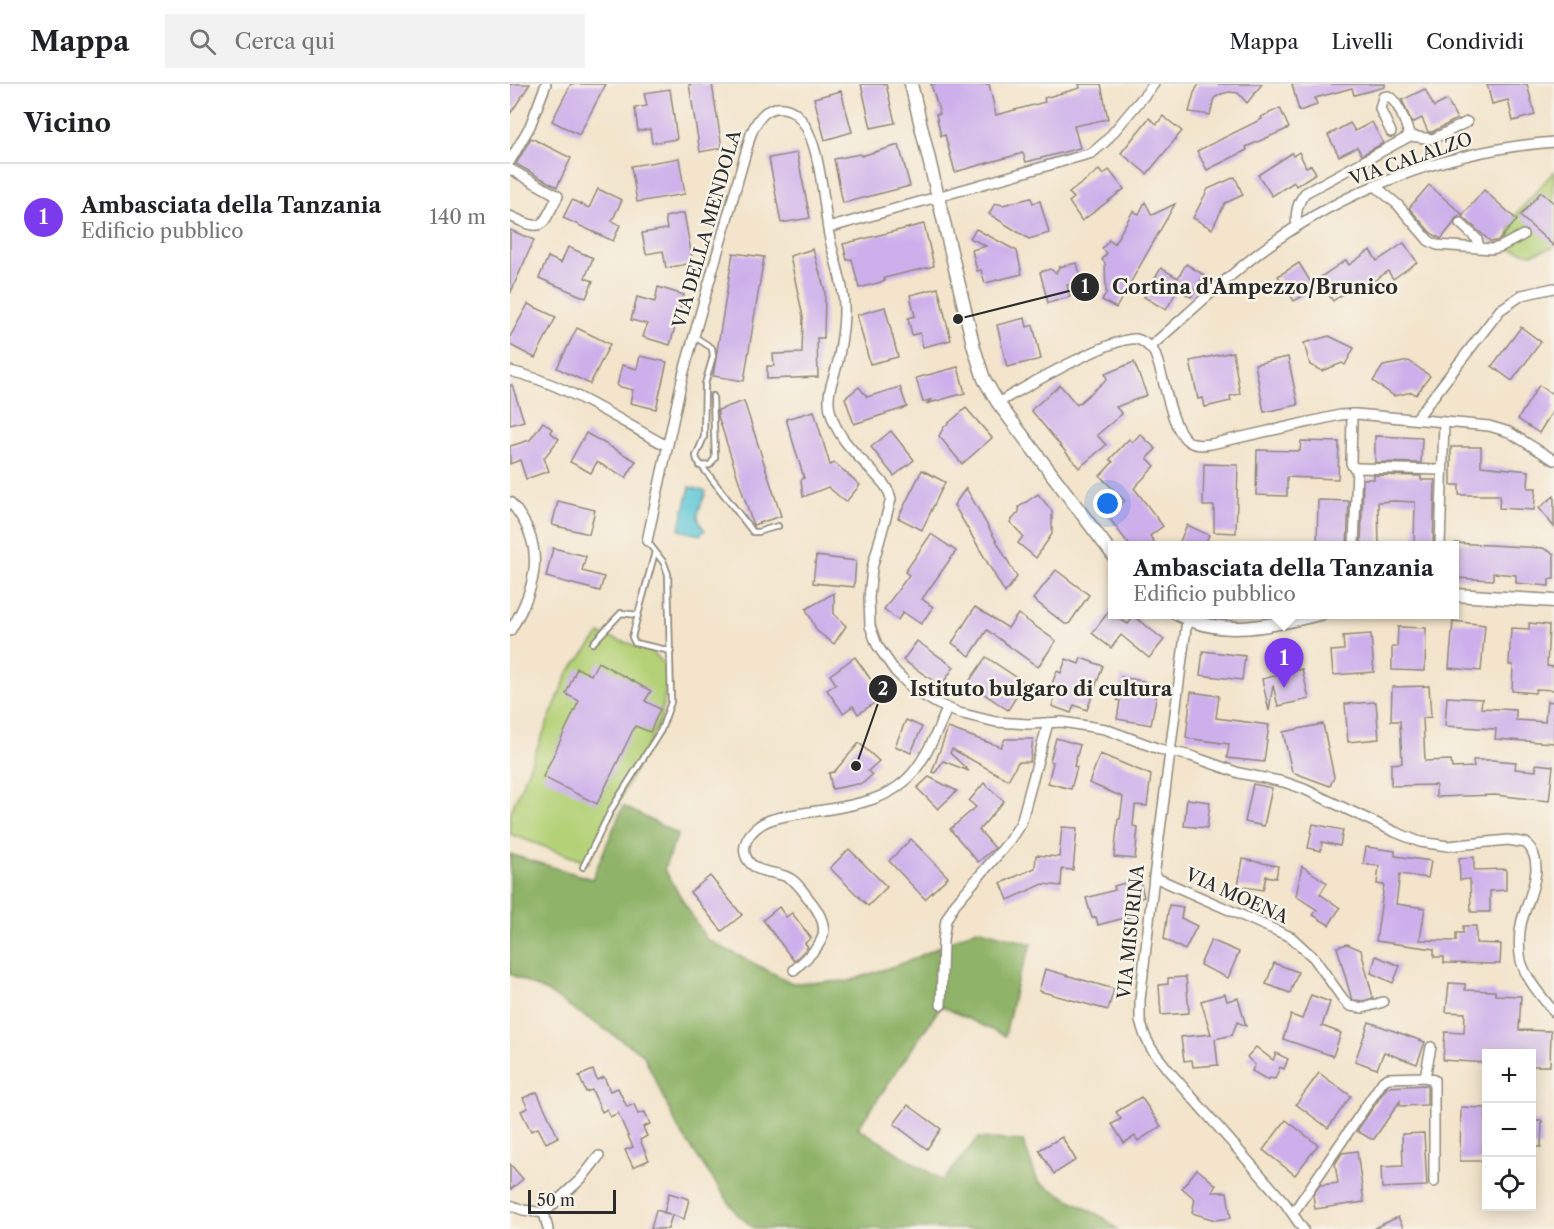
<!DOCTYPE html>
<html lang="it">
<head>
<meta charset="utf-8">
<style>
	body { margin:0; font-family:"Libre Caslon Text",serif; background:#f2f2f2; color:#202124 }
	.controls { position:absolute; right:18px; bottom:18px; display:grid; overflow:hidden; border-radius:0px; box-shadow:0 3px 15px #0003 }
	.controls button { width:54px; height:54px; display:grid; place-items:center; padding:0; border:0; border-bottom:2px solid #e0e0e0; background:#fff; color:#202124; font:30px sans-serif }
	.scale { position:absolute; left:18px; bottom:15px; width:88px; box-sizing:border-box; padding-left:6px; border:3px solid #2b2b2b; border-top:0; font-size:16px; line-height:21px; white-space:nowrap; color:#2b2b2b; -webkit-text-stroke:4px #f7f3e8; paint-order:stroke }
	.you { position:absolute; left:598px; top:420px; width:21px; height:21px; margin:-15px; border:4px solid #fff; border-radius:50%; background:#1a73e8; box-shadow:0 0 0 9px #1a73e833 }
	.badge { display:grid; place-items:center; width:39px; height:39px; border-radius:50%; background:#7c3aed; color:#fff; font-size:20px; font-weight:700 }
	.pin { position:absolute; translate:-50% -50px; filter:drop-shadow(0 2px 3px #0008) }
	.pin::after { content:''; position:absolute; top:32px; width:21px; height:18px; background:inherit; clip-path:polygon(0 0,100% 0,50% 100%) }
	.popup { position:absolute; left:598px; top:457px; width:351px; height:78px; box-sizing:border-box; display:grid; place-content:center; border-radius:0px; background:#fff; filter:drop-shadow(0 2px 4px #0005); font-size:20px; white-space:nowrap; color:#757577 }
	.popup b { font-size:22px; color:#202124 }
	.popup::after { content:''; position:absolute; left:50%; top:100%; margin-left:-12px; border:12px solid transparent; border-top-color:#fff }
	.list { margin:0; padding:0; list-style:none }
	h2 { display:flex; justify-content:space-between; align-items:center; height:78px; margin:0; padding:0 24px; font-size:26px }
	h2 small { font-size:20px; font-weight:400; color:#757577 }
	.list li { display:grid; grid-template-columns:39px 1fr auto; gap:18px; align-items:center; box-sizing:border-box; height:108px; padding:0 24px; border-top:2px solid #e0e0e0 }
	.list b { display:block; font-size:22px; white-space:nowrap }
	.list p { margin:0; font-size:20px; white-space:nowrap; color:#757577 }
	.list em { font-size:20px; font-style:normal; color:#757577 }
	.icon { flex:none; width:33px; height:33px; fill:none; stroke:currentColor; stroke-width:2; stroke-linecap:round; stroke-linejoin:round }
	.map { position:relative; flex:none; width:1044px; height:1145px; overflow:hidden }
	header { display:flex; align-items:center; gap:36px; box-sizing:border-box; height:84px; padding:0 30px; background:#fff; border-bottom:2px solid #e0e0e0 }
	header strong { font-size:28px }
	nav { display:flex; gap:33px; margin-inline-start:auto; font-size:21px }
	.search { width:420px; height:54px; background:#f2f2f2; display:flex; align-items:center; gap:15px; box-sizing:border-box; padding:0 21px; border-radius:0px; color:#757577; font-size:22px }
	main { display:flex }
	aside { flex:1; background:#fff }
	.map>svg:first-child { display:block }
</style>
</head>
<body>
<header>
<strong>Mappa</strong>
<div class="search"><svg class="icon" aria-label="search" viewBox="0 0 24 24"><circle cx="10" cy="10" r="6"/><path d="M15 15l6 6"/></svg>Cerca qui</div>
<nav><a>Mappa</a><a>Livelli</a><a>Condividi</a></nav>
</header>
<main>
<aside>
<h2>Vicino<small></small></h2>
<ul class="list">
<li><span class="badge">1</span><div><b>Ambasciata della Tanzania</b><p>Edificio pubblico</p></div><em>140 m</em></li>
</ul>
</aside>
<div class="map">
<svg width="1044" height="1145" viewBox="0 0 1044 1145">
	<rect width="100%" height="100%" fill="#f7f3e8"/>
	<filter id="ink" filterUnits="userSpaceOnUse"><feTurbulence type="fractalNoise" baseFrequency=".0167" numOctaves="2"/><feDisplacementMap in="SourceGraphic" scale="12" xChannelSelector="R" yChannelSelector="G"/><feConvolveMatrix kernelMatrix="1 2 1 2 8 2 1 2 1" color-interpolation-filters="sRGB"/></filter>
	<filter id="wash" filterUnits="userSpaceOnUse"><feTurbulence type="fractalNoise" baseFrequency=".008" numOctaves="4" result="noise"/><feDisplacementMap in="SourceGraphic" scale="24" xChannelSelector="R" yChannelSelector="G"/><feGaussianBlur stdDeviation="1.35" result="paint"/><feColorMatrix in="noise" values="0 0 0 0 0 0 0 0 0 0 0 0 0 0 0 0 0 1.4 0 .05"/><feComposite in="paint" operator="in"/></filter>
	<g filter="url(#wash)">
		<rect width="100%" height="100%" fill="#f3e4cb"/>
		<!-- green -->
		<g fill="#b4d177" stroke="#707e51" stroke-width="1.5">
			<path d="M1044,87V163L1022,170L997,164L1003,134Z"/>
			<path d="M90,550L141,567L159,584L151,635L78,779L0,750V730L58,589Z"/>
		</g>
		<!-- forest -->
		<path fill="#8fb368" stroke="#5d6f4a" stroke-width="1.5" d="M113,722L168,750L154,785L196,855L282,899L339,897L399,877L467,845L522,860L507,897L495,952L431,922L348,1044L433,1097L468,1054L513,1057L528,1098L594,1134L607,1145H245L227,1130L169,1046L133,970L39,909L0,890V770L82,795Z"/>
		<!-- water -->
		<path fill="#5cc6d6" stroke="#447880" stroke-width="1.5" d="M180,403L196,407C192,423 181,431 195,446L190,451L169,446Z"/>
		<g id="blocks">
			<!-- building -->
			<g fill="#cdb0eb">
				<path d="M0,0H20L0,30Z"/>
				<path d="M61,0H96L69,51L42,37Z"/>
				<path d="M179,0H202L212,64L190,68Z"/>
				<path d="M351,0H376L385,39L361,44Z"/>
				<path d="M421,0H479L486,31L535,18L534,14L570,4L569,0H591L598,35L564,42L570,64L516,78L513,69L445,88L435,51L431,52L426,30H430Z"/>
				<path d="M689,0H752L737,19L728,9L719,8L711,10L704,14L700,31L679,28L684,9Z"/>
				<path d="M782,0H875V3L844,11L842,4L805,14L807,21L789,27Z"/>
				<path d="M977,0H1017L1025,31L1003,37L998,16L982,20Z"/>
				<path d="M160,5L167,55L142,59L140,45L128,47L125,24L137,22L134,9Z"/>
				<path d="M915,5L924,23L937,16L947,35L922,48H918L912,34L902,39L892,16Z"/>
				<path d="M331,7L342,48L315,56L304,14Z"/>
				<path d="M770,24L779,44L736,63L737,66L697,86L687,67L752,35L751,33Z"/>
				<path d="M653,32L672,47L637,90L611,69L639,34L647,40Z"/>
				<path d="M862,38L873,59L852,71L847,63L829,72L818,51L840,39L845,47Z"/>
				<path d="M21,54L61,74L47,103L6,80Z"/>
				<path d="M389,61L400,102L333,119L324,75L350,70L351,72Z"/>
				<path d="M789,68L796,83L801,81L806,89L786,102L784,98L762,112L748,91L782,69L783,72Z"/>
				<path d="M287,69L300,134L271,139L259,74Z"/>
				<path d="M169,74L175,110L127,118L121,82Z"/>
				<path d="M589,86L593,91L599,86L614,105L572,137L559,118L564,114L559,109Z"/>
				<path d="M725,93L733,111L715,119L702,145L683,134L698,105Z"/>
				<path d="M919,101L952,130L945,135L943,140L931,155L921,149L899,124Z"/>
				<path d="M88,105L112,116L102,137L110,141L103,157L53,134L62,116L79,124Z"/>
				<path d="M974,106L1007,136L989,156L981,158L952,132Z"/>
				<path d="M1031,108L1044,119V162L1010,132Z"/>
				<path d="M521,114L523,119L530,117L539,149L519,155L479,130L485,119L493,121Z"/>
				<path d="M635,118L642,131L665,120L606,224L592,216L596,209L595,179L592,176L597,169L592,165L599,156L604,160L623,127L629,130Z"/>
				<path d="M174,129L183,179L156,184L153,167L136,170L132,149L157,145L155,133Z"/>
				<path d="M414,140L424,182L374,194L375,197L349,204L342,175L337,176L333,160Z"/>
				<path d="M466,145L507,167L512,190L475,199L471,186L467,187L462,166L476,162L460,154Z"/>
				<path d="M0,146L24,156L0,210Z"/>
				<path d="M894,159L907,178L883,195L878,187L850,207L846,200L823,217L808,195L836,176L839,181L860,166L867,177Z"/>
				<path d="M58,163L83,174L75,194L83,197L76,214L29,194L38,173L51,179Z"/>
				<path d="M303,165L315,207L314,254H307L308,293L257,295V282H264L263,270L292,269L293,233L280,172Z"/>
				<path d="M223,169L254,173L234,297L203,292Z"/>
				<path d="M567,179L572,198L557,201L560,213L538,219L530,188L540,185L546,189L549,183Z"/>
				<path d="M789,179L805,205L784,217L768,192Z"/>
				<path d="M676,180L694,191L681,213L668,205L656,226L634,213L651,184L668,194Z"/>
				<path d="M148,203L174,211L160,261L133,253L137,240L121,236L127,213L145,218Z"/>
				<path d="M428,204L441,256L413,263L410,249L402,251L398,234L405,232L400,211Z"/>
				<path d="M18,220L46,233L25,274L0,261V253Z"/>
				<path d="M375,223L388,273L360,280L347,231Z"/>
				<path d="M515,234L517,243L523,241L531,275L497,283L487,241Z"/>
				<path d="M1011,243L1031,258L1002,297L982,282Z"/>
				<path d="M67,244L100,260L80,300L47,284Z"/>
				<path d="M819,252L844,264L835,281L832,279L812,287L800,281L794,259Z"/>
				<path d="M723,268L730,310L720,312L721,317L695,323L693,314L688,315L680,277Z"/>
				<path d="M130,272L157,278L146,325L120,319L123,306L107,302L112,281L127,285Z"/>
				<path d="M778,273L788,321L754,328L745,280Z"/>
				<path d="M899,277L920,292L906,311L902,308L884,312L863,297L873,282Z"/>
				<path d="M624,278L637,311L606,323L612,330L587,351L596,361L569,384L521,326L550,301L567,321L597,295L595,290Z"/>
				<path d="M448,283L455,309L416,320L423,315L413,318L406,294Z"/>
				<path d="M0,301H2L14,337L0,341Z"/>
				<path d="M1029,301L1044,311V325L1029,349L1008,335Z"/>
				<path d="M349,303L357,313L390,303L397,323L344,340L335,314Z"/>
				<path d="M234,317L271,432L243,441L208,332V326Z"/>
				<path d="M456,324L482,354L452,380L429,352L434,343Z"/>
				<path d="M304,327L320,381L325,379L350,401L336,418L318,403L293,413L291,396L294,394L276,335Z"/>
				<path d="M33,338L42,345L40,348L49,355L34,374L39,387L16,395L10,376L0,380V362L20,356Z"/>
				<path d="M381,347L404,376L384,392L361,363Z"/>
				<path d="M76,349L126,377L116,394L87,378L81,389L60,378Z"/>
				<path d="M630,350L646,365L637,374L645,382L624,404L653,442L640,452L647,462H620L597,431L615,417L590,392L603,378L600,375L619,355L623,358Z"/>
				<path d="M865,352L912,354L911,379L865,378Z"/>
				<path d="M791,357L829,358L828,395L777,393V412L746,411L747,366L790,367Z"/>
				<path d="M941,363H971V382L1019,387L1018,404H1026L1024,426L989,424L990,411H949V401H941Z"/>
				<path d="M694,380L728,381L726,449L704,448V422H693Z"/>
				<path d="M412,386L435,398L412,446L388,434Z"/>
				<path d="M864,391L911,392V396H925L923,462H904L905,418L883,417L868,418L869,462H851L853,395H864Z"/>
				<path d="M456,404L507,493L495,509L444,421Z"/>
				<path d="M528,410L542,427V450L526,474L508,459L513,452L500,438L509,428V423Z"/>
				<path d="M1044,412V443L1029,424Z"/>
				<path d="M808,416L839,417L837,462L807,461Z"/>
				<path d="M48,417L85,426L79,450L42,441Z"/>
				<path d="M677,441L699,451L694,462H668Z"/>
				<path d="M421,450L446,467L412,515L423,523L411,540L393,528L388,536L374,525L399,491L395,488Z"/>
				<path d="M945,459L1033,464L1044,470V495H1039V502L1006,499V491L983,489V496L945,494Z"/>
				<path d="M43,464L76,472L72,487L94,493L90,507L36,493Z"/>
				<path d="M306,472L346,477L344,503L303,499Z"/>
				<path d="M546,486L579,511L559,540H555L523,515Z"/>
				<path d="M324,509V530L336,542L324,560L307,547L296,525Z"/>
				<path d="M465,523L498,544L508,530L546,557L528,583L477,546L460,572L442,559Z"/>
				<path d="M600,526L603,531L618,540L624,532L654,556L639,574L611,551L601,564L582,549Z"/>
				<path d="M943,537L975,541L971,587L939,584Z"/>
				<path d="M1019,539L1039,541L1037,582L1044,583V606L1026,605L1025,609L1002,607L1003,581H999L1001,544L1019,545Z"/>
				<path d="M888,543L916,544L915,587L882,586V563H887Z"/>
				<path d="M861,550L864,588L823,591L821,567L834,566L833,552Z"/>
				<path d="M407,557L444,583L431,602L393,576Z"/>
				<path d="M693,567L735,572L732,596L690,591Z"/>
				<path d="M345,573L373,613L348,630L343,622L333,629L317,606L326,600L320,591Z"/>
				<path d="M476,573L515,599L498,626L458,599Z"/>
				<path d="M571,574L593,582L577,626L564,621L561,629L542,622L547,609L539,607L547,587L551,589L556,575L569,580Z"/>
				<path d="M88,578L141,607L135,617L150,625L140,648L125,642L87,720L33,693L69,617L56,610L67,584L81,591Z"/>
				<path d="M792,585L799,615L768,622L763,601L759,627L752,595Z"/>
				<path d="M611,593L633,597L648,603L641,641L607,635L610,617L607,616Z"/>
				<path d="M919,602L921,633L913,634L915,677L941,676L942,684L964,683L963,676H982L1006,678L1005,685L1026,687V680L1043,682L1039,717L985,711L926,713V701L881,702V680L892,679L890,637H881L882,603Z"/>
				<path d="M681,608L709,612L706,634L759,641L754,678L717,674L719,660L676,654Z"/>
				<path d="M937,613L972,615L971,624L1006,626V636L1035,638L1037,617L1044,618V659L985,655L986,645L935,642Z"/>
				<path d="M866,618L869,655L838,658L835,620Z"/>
				<path d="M396,636L412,643L401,669L385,662Z"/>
				<path d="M813,640L824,693L820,702L782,688L773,648Z"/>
				<path d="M438,644L491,663L495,655H523L520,678H508L498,696L442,665L440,669L459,687L433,677L425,689L422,688Z"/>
				<path d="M546,654L570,661L564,682L567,683L561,705L538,699L543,678L540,677Z"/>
				<path d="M349,659L369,677L358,687L362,691L353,699L322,705L319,689L324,688Z"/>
				<path d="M590,670L641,691L637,722L625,721L623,742L628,743L625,775L604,773L608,735H610L613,713L579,699Z"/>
				<path d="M419,693L447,707L428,725L407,704Z"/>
				<path d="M474,699L494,717L469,746L485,764L468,778L440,745L466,723L459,717Z"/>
				<path d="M743,700L762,704L754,742L735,738Z"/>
				<path d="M677,715L700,718L697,744L674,742Z"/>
				<path d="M803,740L833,746L830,762L812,758L811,767L798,764Z"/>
				<path d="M552,743L567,744L563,786L552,785L551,802L533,800L498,816L491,799L525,784L526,771L549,773Z"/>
				<path d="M401,755L438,793L415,815L379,777Z"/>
				<path d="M856,763L885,767V772L921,777L918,794L890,790L886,820L915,824L910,856L946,857V849H953V842H966V859L991,860L990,880L934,879V873H924V865L866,857L874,801L867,800L869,782L853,780Z"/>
				<path d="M339,765L377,803L358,822L320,784Z"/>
				<path d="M964,773V786L996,785V806L980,807V828H961L960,795L950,796L949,774Z"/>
				<path d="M733,775L768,782L766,794L756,792L753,806L728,802Z"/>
				<path d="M792,782L817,799L810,810L830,824L819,841L803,831L807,826L786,812Z"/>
				<path d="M200,792L232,831L212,847L180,808Z"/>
				<path d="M629,795L634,813L618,818L622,832L588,841L586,833L582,834L576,814L605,806L604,802Z"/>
				<path d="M659,821L673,823L671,834L687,842L675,866L654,855Z"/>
				<path d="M269,823L276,833L282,829L301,854L295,859L298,863L284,877L253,836Z"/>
				<path d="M701,856L729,868L718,894L690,881Z"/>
				<path d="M837,860L851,866L863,914L853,917L843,916L841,913L827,863Z"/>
				<path d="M866,872L890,882L883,899L861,889Z"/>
				<path d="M764,879L788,888L780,909L756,900Z"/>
				<path d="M535,885L604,905L598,926L529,907Z"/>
				<path d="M676,893L679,929L651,931L649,901L658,900V894Z"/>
				<path d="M939,899L955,900V906L985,907V911L1011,912L1009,946L1041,947L1040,982H1022V969H976V979L933,976L935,948L954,949L955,929L936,928Z"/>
				<path d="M715,910L717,917L728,914L736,942L727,938L722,951L705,955L708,981L683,983L682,976L674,977L671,953L701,950L691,917Z"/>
				<path d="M801,911L820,918L812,942L831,949L823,972L773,955L781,931L792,935Z"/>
				<path d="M859,938L915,958L907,980L874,968L867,985L845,977Z"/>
				<path d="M746,963L763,976L766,969L778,975L774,985L770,983L765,995L760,994L758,996L742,987L745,981L737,973Z"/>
				<path d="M83,986L87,996L94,993L100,1007L108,1004L117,1023L124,1020L128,1030L135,1028L140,1040L133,1043L137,1052L130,1056L139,1076L123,1083L115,1066L123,1063L108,1029L100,1033L97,1025L92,1028L82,1006L76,1008L69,992Z"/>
				<path d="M809,989L841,1012L818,1044L786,1020Z"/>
				<path d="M917,1001V1021L890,1022V1017L864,1055H861L847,1047L877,1003Z"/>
				<path d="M27,1008L48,1053L36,1059L28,1044L21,1047L11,1027L18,1024L13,1014Z"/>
				<path d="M631,1013L651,1042L628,1057L625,1052L614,1059L602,1040L611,1035L606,1028Z"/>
				<path d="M398,1021L431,1045L417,1065L384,1040Z"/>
				<path d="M951,1023L976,1024V1077H950Z"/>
				<path d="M776,1036L808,1061L785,1091L753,1066Z"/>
				<path d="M1022,1037H1032L1031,1063H1022Z"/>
				<path d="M914,1049L917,1102L872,1104L871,1083L893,1082L892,1050Z"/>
				<path d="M552,1053L566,1076L544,1090L529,1066Z"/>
				<path d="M847,1067L854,1118L805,1125L803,1111L810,1101L828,1099L825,1080L832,1069Z"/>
				<path d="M0,1080L13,1095L0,1106Z"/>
				<path d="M687,1085L706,1101L702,1108H717L721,1134L705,1136L682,1129L685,1115L672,1104Z"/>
				<path d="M159,1109L179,1115L174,1135L162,1131L158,1145H141L146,1126L160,1130L154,1129Z"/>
				<path d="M888,1133L894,1145H863Z"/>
			</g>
		</g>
	</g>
	<g filter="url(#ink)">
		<use href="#blocks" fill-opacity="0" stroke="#8f887b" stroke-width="1.5"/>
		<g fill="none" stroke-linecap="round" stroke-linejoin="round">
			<!-- service casing -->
			<g stroke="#8f887b" stroke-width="8">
				<g id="service">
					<path d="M185,253L202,264L203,272L195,300L194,353L186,372L187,376L243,448H248L268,442"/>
					<path d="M190,382L200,381L205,374L203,312"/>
					<path d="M145,468L122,553L125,559L161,567"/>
					<path d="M83,559L111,529L128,531"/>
					<path d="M73,783L102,724L151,646L161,618L158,490L154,479L137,457"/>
				</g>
			</g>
			<!-- minor casing -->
			<g stroke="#8f887b" stroke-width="12">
				<g id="minor">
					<path d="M881,48L870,25L873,13L878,12C890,19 895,40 900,52"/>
					<path d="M0,77L20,42L36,0"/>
					<path d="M0,85L48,112C31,143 35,149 0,132"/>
					<path d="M864,101L888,121L919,157L927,161L982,165L990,163L1013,151"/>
					<path d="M950,139L967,155L969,163"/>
					<path d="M787,142C785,130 787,119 795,109L900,52L923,55L957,38"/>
					<path d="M318,144L582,69L596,57L644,0"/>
					<path d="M640,263C676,232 712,197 750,168C834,104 940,66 1044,58"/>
					<path d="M0,287C57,300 106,335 157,362"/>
					<path d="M488,319C511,305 603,252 626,255C633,256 639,262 644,268C655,291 659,343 678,357C685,362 693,361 701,360L830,331L846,330L979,342L999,348L1044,376"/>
					<path d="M842,330L841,379L843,383L847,384L844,462"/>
					<path d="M906,335L990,226L1012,211L1044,204"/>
					<path d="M847,384L932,386"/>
					<path d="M0,418C37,460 28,502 0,547"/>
					<path d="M137,457L173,291L241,50C247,36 255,22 273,24C311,29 313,123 319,151C324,176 335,202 334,227C334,244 331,261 328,277C324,295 316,308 320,326C326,353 346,370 364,389C371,397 379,404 381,415L362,484L359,514L360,542L367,561L385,587L404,606L428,620L449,629L486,638L518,640L552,638L595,645L649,665L681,672L729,689L774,698L794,705L885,748L910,758L938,762L998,756L1016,759C1036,778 1021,808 1014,830C1009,843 1008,863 1011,877C1016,895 1032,913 1044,928"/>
					<path d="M930,462L934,339"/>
					<path d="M677,536L644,793L630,916V937L635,952L641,964L659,987L775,1119L793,1145"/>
					<path d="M644,793L781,853L804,874L833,915L840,922L853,924L873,918"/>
					<path d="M284,886C311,861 327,849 299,815C294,809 289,800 281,795C270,788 257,790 246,784C222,768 240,743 260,736C278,730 296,729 314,726C394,714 406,697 437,625"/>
					<path d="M431,921L433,856L436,836L445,820L497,760L511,739L538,639"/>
					<path d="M915,993L921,963"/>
					<path d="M0,1121L13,1126L34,1129"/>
					<path d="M783,1129L873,997L878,994L915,993L924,996V1098"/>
					<path d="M38,1145L34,1129L71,1095L89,1072"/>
				</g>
			</g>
			<!-- tertiary casing -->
			<g stroke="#8f887b" stroke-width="15">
				<g id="tertiary">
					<path d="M401,0L464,264L474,295L488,319L603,471"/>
					<path d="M945,511L1044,517"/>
					<path d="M667,530C715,555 760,541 810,530"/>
				</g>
			</g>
			<!-- service -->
			<use href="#service" stroke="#fff" stroke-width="4.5"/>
			<!-- minor -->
			<use href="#minor" stroke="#fff" stroke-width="9"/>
			<!-- tertiary -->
			<use href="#tertiary" stroke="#fff" stroke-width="12"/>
		</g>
	</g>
	<g text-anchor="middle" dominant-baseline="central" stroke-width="5" stroke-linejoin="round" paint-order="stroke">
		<!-- street labels -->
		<g font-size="18" fill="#2b2b2b" stroke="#f7f3e8">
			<text transform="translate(901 75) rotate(-19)">VIA CALALZO</text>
			<text transform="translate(197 145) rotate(-74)">VIA DELLA MENDOLA</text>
			<text transform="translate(727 812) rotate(24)">VIA MOENA</text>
			<text transform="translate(621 848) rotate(-84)">VIA MISURINA</text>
		</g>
	</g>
	<!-- callouts -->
	<path fill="none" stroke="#2b2b2b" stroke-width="2" d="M448 235L575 203M346 682L373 605"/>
	<g fill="#2b2b2b" stroke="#f7f3e8" stroke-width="2">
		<circle cx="448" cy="235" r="6"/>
		<circle cx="346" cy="682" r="6"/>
		<circle cx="575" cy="203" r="15"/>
		<circle cx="373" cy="605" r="15"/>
	</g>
	<g font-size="18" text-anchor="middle" font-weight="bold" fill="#fff">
		<text x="575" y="209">1</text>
		<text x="373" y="611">2</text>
	</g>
	<g font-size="20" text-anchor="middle" font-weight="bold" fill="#2b2b2b" stroke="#f7f3e8" stroke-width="5" stroke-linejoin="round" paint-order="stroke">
		<text x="745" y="210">Cortina d'Ampezzo/Brunico</text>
		<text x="531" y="612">Istituto bulgaro di cultura</text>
	</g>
</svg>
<div class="controls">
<button>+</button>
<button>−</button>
<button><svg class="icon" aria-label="locate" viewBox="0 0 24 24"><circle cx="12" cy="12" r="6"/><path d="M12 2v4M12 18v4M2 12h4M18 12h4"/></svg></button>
</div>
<div class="scale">50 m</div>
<div class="you"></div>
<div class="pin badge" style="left:774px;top:604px">1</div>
<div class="popup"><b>Ambasciata della Tanzania</b>Edificio pubblico</div>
</div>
</main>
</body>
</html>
